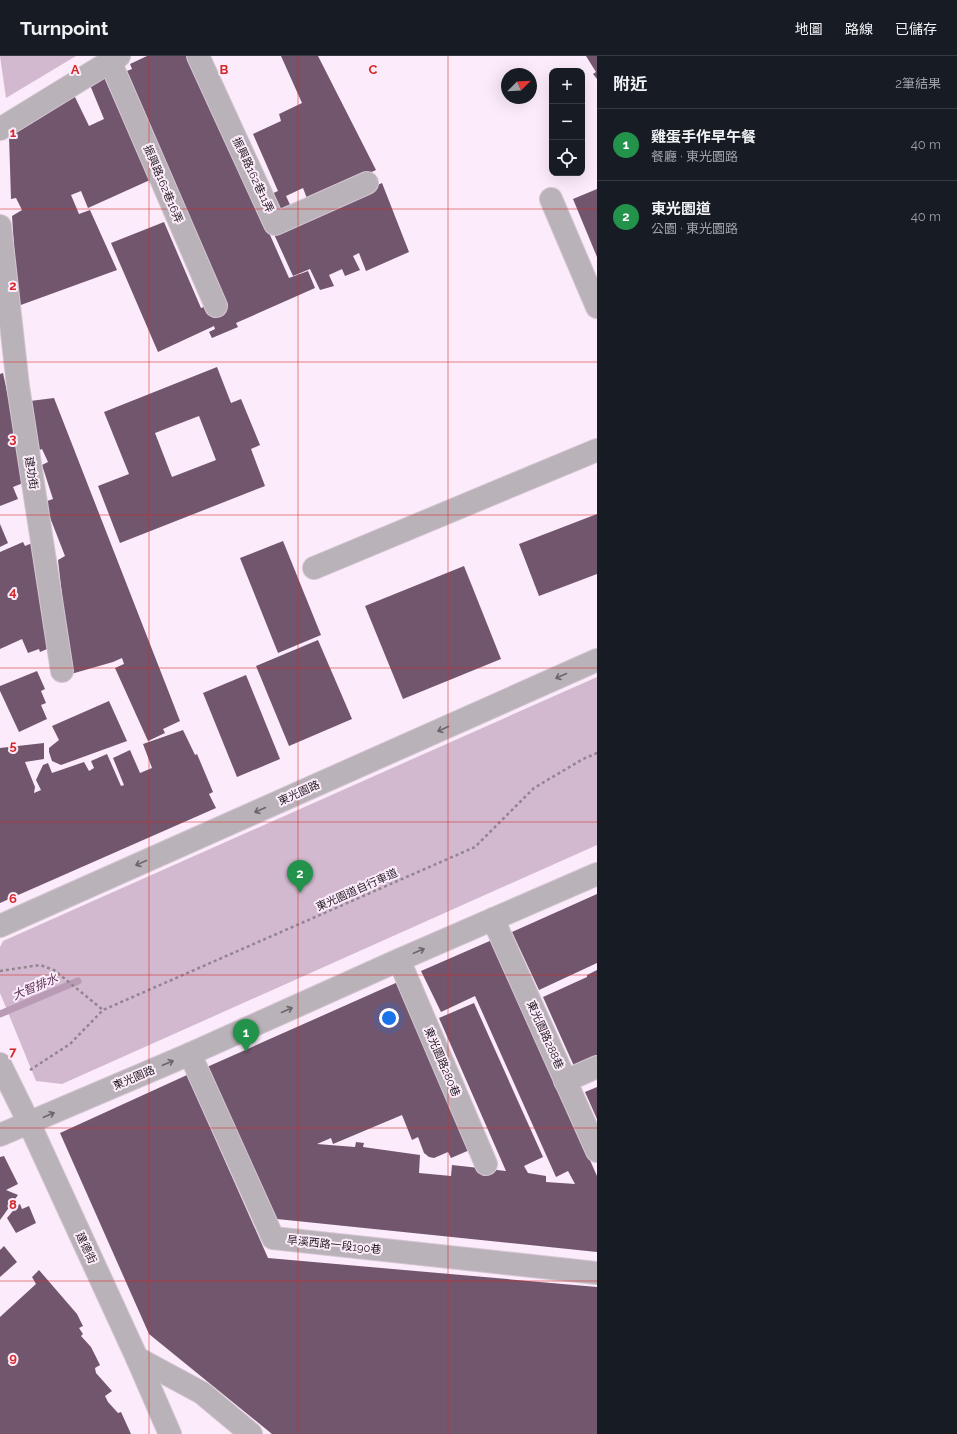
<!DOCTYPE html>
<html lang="zh-TW">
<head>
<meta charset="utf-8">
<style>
	body { margin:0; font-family:Raleway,"Noto Sans TC",sans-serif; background:#20242c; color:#f1f3f6 }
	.controls { position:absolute; right:12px; top:12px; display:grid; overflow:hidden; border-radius:8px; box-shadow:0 4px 16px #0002 }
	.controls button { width:36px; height:36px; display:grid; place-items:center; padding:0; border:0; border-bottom:1px solid #363941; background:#171b24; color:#f1f3f6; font:20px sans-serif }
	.compass { position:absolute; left:501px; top:12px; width:36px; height:36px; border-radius:50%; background:#171b24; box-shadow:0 4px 16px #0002; rotate:66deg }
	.you { position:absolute; left:389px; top:962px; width:14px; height:14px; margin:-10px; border:3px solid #fff; border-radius:50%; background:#1a73e8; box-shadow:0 0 0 6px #1a73e833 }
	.badge { display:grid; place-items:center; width:26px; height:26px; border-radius:50%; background:#23924a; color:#fff; font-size:13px; font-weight:700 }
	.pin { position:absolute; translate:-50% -33px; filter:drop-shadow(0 1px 2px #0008) }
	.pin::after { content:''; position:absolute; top:21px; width:14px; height:12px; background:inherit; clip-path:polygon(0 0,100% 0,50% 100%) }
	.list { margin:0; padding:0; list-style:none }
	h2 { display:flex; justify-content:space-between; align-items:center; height:52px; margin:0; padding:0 16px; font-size:17px }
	h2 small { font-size:13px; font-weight:400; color:#9ea1a6 }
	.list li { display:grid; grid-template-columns:26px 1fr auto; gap:12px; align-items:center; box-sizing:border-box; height:72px; padding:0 16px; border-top:1px solid #363941 }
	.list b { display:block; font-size:15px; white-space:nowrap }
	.list p { margin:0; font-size:13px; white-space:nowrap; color:#9ea1a6 }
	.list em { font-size:13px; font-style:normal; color:#9ea1a6 }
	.icon { flex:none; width:22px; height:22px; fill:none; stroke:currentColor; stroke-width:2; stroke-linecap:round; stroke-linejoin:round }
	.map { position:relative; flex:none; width:597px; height:1378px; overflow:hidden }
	header { display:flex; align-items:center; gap:24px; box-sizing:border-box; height:56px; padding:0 20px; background:#171b24; border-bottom:1px solid #363941 }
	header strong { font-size:19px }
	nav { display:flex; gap:22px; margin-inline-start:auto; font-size:14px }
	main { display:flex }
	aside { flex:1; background:#171b24 }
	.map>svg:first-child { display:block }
</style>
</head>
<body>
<header>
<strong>Turnpoint</strong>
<nav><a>地圖</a><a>路線</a><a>已儲存</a></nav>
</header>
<main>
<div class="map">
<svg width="597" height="1378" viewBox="0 0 597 1378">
	<rect width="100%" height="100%" fill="#fcebfa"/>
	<!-- green -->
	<g fill="#d2b9cf">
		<path d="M0,0H76L6,42Z"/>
		<path d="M597,621V789L62,1028L36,1025L0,937V891L3,885Z"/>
	</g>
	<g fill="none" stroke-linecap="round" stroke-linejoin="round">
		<!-- stream -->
		<path stroke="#ba9bb6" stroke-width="7" d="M0,958L78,925"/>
	</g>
	<!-- building -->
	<g fill="#72566e" fill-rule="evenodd">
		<path d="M147,0H191L289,222L308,215L315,232L236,267L238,271L212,282L209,276L215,273L214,270L158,296L111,187L164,166L201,252L204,251L207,258L228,249L124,16L132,13L130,8Z"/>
		<path d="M281,0H318L376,114L308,145L303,132L286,140L292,153L278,159L269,139L278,135L253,78L281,65L279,58L302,47Z"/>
		<path d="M586,0H597V23L593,18L596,16Z"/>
		<path d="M104,21L150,124L88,152L81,135L71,139L79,158L90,154L117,214L18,250L12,160L22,154L16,142L11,143L9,80L74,39L89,70L104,63L90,29Z"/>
		<path d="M382,127L409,196L366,215L359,197L353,200L360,214L345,220L342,213L329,219L334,230L320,234L310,213L293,220L273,176Z"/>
		<path d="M597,133V201L573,143Z"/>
		<path d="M217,311L231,347L241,343L260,389L251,393L265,430L120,487L98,430L129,418L104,356ZM199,360L216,404L172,421L155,377Z"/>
		<path d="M3,317L24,415L20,417L23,427L13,431L18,443L0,450V318Z"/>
		<path d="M54,342L180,665L163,673L165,677L148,685L115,612L124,608L122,602L113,606L71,618L58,504L65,500L44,446L53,443L42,409L48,406L42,393L37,395L30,345Z"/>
		<path d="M597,458V518L539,540L519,488Z"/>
		<path d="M0,468L8,487L0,491Z"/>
		<path d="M37,485L47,593L40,596L39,593L28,597L22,583L0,593V496L23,486L25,490Z"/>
		<path d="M283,485L321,579L278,597L240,502Z"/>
		<path d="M464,510L501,603L403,643L365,550Z"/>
		<path d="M318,584L352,663L289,690L256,610Z"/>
		<path d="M37,615L45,633L41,635L46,647L41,649L47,663L19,676L0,635V630Z"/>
		<path d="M246,619L280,703L237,721L203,637Z"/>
		<path d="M109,645L127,685L61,709L52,705L49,696V692L59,684L52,670Z"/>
		<path d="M183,674L195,699L197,698L213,736L209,738L216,752L0,847V692L44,687V703L25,706L35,731L34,737L41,734L36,724L43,709L48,707L52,717L84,706L89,715L94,712L91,705L107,698L121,730L124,729L113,702L130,694L140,717L152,712L143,688Z"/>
		<path d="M597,838V907L539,934L512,876Z"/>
		<path d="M492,884L597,1120V1196L277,1163L207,1011L398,926L472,1093L451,1102L448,1096L434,1102L429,1101L424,1097L418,1081L412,1084L402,1059L333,1088L331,1082L317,1088L355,1091L356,1086L364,1087L363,1091L420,1099L419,1117L451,1120L452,1109L506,1115L439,962L474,947L543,1101L524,1110L528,1117L546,1120V1126L575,1128L568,1115L556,1121L475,940L441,956L421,915Z"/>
		<path d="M597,914V999L574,1010L543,941L587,921V919Z"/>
		<path d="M187,1019L268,1202L597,1231V1378H272L149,1278L60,1077Z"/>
		<path d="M597,1031V1063L585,1036Z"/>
		<path d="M4,1100L18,1128L6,1134L18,1139L0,1164V1101Z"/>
		<path d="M20,1148L22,1153L29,1150L36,1167L16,1177L7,1162L17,1150Z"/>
		<path d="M4,1190L17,1206L0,1221V1194Z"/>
		<path d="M39,1214L77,1258L83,1270L79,1272L83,1278L81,1280L91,1291L100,1309L95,1312L96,1317L112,1335L105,1340L108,1346L118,1357L121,1356L131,1378H0V1261L36,1228L32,1221Z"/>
	</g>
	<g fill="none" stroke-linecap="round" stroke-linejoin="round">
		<!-- minor casing -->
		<g stroke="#d4c5d3" stroke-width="24">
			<g id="minor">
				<path d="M198,0L275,168L367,127"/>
				<path d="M110,5L216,250"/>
				<path d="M0,73L119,0"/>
				<path d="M551,143L597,251"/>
				<path d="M0,170L18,330L62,615"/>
				<path d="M314,512L597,394"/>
				<path d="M493,863L597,1095"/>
				<path d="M0,870L597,604"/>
				<path d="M399,904L486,1108"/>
				<path d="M190,998L273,1182L597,1217"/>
				<path d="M0,1008L29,1067L137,1302L170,1378"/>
				<path d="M565,1025L597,1011"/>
				<path d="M0,1079L190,998L399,904L597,818"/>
				<path d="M137,1302L202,1337L251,1378"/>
			</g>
		</g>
		<!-- path -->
		<g stroke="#918590" stroke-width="2.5" stroke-dasharray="3 3" stroke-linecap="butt">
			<path d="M0,915L40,909L54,914L103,954"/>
			<path d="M30,1014L70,988L103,954L475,791L534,732L583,703L597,697"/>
		</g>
		<!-- minor -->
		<use href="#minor" stroke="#b9b2b8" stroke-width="22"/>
	</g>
	<!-- one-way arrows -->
	<defs><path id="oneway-shaft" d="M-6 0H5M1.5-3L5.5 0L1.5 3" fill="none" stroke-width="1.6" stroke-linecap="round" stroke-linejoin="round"/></defs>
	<g stroke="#6c666c">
		<use href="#oneway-shaft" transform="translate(561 620) rotate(156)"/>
		<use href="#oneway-shaft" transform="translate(443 673) rotate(156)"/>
		<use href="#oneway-shaft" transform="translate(260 754) rotate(156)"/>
		<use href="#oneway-shaft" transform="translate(141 807) rotate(156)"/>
		<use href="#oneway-shaft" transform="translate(419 895) rotate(-23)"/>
		<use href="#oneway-shaft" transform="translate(287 954) rotate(-24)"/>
		<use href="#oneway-shaft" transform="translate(168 1007) rotate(-23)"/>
		<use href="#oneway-shaft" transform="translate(49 1059) rotate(-23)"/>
	</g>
	<!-- grid -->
	<path fill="none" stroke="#d62828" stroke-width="1" stroke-opacity="0.55" d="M149,0V1378M298,0V1378M448,0V1378M0,153H597M0,306H597M0,459H597M0,612H597M0,766H597M0,919H597M0,1072H597M0,1225H597"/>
	<g text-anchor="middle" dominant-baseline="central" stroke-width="4" stroke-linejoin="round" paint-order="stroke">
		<!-- street labels -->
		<g font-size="11" fill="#201a20" stroke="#fcebfa">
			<text transform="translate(253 119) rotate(65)">振興路162巷11弄</text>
			<text transform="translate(163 128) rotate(67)">振興路162巷16弄</text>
			<text transform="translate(31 417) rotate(81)">建功街</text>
			<text transform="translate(299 737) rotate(-24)">東光園路</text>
			<text transform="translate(357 834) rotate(-24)">東光園道自行車道</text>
			<text transform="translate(545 979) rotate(66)">東光園路288巷</text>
			<text transform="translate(442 1006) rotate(67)">東光園路280巷</text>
			<text transform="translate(134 1022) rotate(-23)">東光園路</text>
			<text transform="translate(334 1189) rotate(6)">旱溪西路一段190巷</text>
			<text transform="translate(86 1192) rotate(65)">建德街</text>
		</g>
		<!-- water labels -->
		<g font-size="12" font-style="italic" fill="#5d3359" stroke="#fcebfa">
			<text transform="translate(35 931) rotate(-23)">大智排水</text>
		</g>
	</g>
	<g font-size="13" text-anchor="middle" font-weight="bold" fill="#d62828" stroke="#fcebfa" stroke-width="4" stroke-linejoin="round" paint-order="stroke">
		<text x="75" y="18">A</text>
		<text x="224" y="18">B</text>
		<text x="373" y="18">C</text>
		<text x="13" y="81">1</text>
		<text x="13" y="234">2</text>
		<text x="13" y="387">3</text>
		<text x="13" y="540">4</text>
		<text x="13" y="694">5</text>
		<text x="13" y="847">6</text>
		<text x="13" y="1000">7</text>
		<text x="13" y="1153">8</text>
		<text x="13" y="1306">9</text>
	</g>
</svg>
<div class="controls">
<button>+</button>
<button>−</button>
<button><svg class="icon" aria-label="locate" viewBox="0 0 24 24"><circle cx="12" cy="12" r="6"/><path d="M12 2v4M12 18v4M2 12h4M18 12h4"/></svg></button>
</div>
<svg class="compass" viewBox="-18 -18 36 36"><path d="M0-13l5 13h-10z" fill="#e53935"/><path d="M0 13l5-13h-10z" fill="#9ea1a6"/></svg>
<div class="you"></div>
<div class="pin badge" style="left:246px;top:996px">1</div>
<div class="pin badge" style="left:300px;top:837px">2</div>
</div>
<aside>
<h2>附近<small>2筆結果</small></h2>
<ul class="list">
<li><span class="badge">1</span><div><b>雞蛋手作早午餐</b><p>餐廳 · 東光園路</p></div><em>40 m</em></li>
<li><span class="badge">2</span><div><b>東光園道</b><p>公園 · 東光園路</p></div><em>40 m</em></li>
</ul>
</aside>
</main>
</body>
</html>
